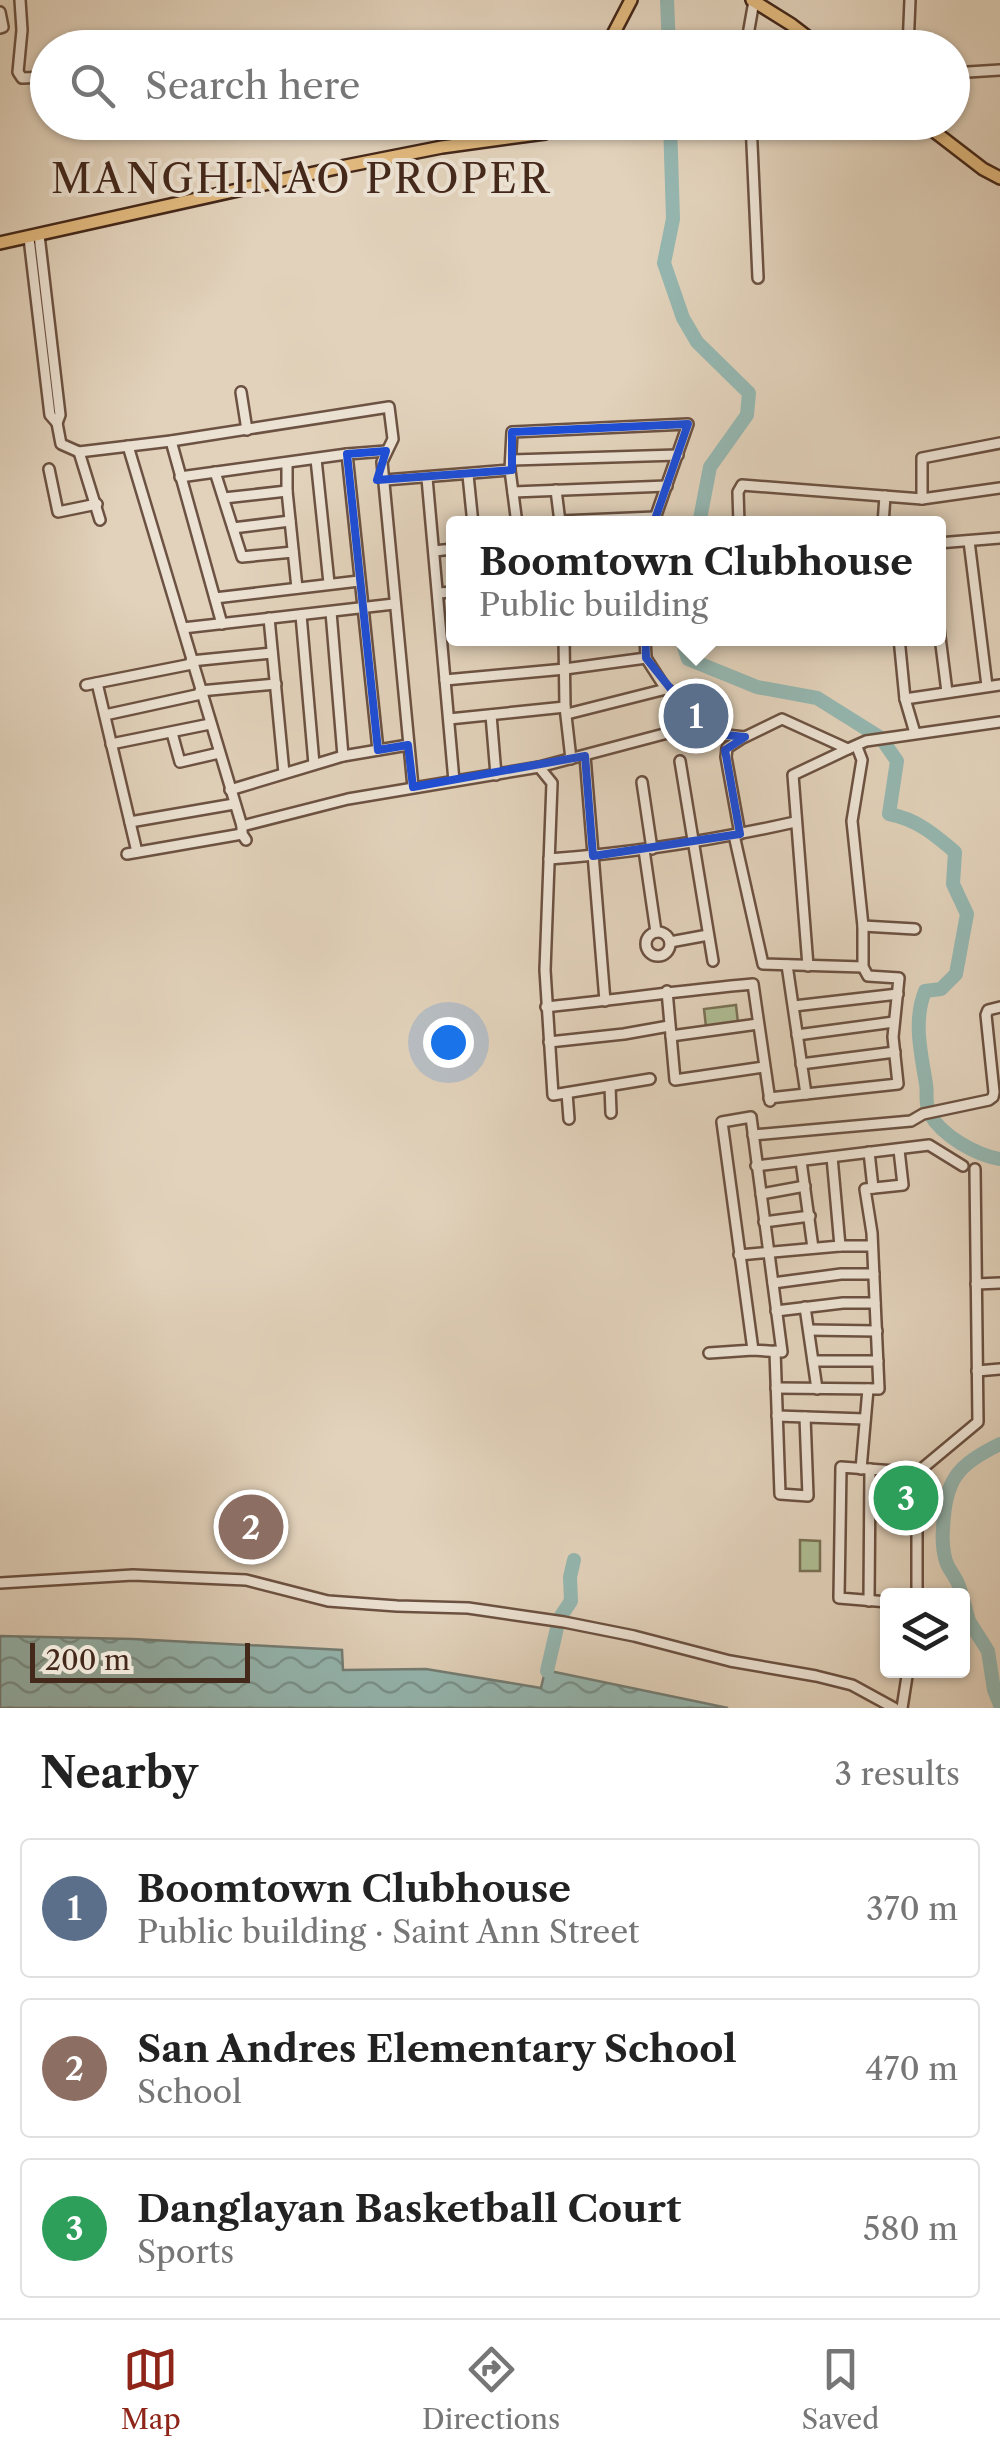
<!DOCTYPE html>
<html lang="en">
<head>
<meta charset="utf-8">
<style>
	body { margin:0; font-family:"Libre Caslon Text",serif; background:#f6f6f6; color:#222 }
	.controls { position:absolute; right:30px; bottom:30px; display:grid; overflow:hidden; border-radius:10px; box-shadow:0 2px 8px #0004 }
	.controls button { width:90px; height:90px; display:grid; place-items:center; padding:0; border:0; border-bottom:2px solid #e0e0e0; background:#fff; color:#222; font:50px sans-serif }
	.scale { position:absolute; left:30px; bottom:25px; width:220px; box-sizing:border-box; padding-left:10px; border:5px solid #44281a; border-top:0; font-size:28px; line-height:35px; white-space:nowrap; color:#44281a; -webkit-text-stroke:8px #ece2d3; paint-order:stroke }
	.you { position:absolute; left:448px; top:1042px; width:35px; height:35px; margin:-25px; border:8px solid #fff; border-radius:50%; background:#1a73e8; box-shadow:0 0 0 15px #1a73e833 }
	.badge { display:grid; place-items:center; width:65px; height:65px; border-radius:50%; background:#8f2418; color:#fff; font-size:32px; font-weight:700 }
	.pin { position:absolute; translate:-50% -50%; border:5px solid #fff; box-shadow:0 2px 10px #0006 }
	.popup { position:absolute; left:446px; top:516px; width:500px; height:130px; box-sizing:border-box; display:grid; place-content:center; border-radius:10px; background:#fff; filter:drop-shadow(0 2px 8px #0005); font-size:32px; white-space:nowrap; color:#767676 }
	.popup b { font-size:38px; color:#222 }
	.popup::after { content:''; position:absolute; left:50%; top:100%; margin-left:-20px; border:20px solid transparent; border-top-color:#fff }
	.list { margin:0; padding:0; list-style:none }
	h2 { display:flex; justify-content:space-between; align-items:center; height:130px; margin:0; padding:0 40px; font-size:42px }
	h2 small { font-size:32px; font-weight:400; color:#767676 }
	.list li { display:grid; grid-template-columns:65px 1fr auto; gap:30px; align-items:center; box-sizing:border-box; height:140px; margin:0 20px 20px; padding:0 20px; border:2px solid #e0e0e0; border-radius:10px }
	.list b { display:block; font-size:38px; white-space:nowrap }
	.list p { margin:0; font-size:32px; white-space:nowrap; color:#767676 }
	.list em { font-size:32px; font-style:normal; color:#767676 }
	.icon { flex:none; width:55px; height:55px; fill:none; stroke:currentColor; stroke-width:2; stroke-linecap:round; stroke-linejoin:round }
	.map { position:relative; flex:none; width:1000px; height:1708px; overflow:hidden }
	.search { position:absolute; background:#fff; box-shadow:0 2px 8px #0004; left:30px; right:30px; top:30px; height:110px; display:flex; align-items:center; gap:25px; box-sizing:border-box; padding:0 35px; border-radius:55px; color:#767676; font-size:38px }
	.sheet { height:610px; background:#fff }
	nav { display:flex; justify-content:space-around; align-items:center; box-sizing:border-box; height:140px; border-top:2px solid #e0e0e0; background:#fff; font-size:28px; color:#767676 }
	nav a { display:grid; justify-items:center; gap:5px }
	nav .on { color:#8f2418 }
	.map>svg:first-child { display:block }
</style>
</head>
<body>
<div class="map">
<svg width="1000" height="1708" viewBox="0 0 1000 1708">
	<defs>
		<pattern id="water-waves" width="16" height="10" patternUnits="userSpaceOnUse" patternTransform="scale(2.5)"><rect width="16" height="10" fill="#95b7b1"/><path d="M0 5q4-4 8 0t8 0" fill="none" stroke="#7b958f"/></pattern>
	</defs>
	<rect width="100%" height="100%" fill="#e2d2bb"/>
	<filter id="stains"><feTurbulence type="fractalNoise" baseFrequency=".002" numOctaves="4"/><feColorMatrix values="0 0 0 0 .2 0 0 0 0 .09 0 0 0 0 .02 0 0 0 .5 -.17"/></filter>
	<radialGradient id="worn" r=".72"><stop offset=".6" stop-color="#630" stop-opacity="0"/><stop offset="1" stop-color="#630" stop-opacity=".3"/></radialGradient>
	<!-- pitch -->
	<g fill="#afbd93" stroke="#7a7256" stroke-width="2.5">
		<path d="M736,1005L738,1023L706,1027L704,1009Z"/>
		<path d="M898,1484H914L913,1511H897Z"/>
		<path d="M800,1540L820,1541V1571H800Z"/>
	</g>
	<!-- water -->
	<path fill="url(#water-waves)" stroke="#757e75" stroke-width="2.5" d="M0,1636L133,1639L342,1650L343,1670L426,1669L541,1688L545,1671H550L728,1708H0Z"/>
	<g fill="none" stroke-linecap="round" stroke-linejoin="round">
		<!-- river -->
		<g stroke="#95b7b1" stroke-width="14">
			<path d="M667,0L669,48"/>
			<path d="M670,122L673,219L664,263L683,318L697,342L749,393L747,415L710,467L699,524"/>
			<path d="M681,638L688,659L757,687L817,698L881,738L897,761L889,814C916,819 934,834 955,852L953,884L967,914L956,974L941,989L925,991C913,1021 921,1053 926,1084C928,1093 924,1103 930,1114C942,1136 976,1155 1000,1159"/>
			<path d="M962,1596C958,1580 956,1580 949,1568C943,1558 942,1540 943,1529C945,1480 956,1466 1000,1444"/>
			<path d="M962,1596L969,1621L988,1651L994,1690L1000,1705"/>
			<path d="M561,1616L571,1601L570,1577L574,1560"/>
			<path d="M547,1671L557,1628"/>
		</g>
		<!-- minor casing -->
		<g stroke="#6c5242" stroke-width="14">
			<g id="minor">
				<path d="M20,0L22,30L18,72L22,78L48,77"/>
				<path d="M0,12L3,27L0,28"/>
				<path d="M748,48V35L754,1"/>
				<path d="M908,48L910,0"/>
				<path d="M952,73L1000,70"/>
				<path d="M751,122L758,278"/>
				<path d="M39,235L60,415L57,423"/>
				<path d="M29,238L50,415L57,423L61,444L79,452L171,441L389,407L393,439L382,462L413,787"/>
				<path d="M241,392L247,430"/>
				<path d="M171,441L222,624"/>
				<path d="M128,446L242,826V834L246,840"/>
				<path d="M79,452L100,520"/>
				<path d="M347,454L378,750"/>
				<path d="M316,459L329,583"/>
				<path d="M512,460L678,455"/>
				<path d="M287,463V491L297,588"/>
				<path d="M49,469L58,512L97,504"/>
				<path d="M215,472L242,557L293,552"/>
				<path d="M468,475L473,524"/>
				<path d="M180,477L347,454L386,451"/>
				<path d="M427,478L454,781"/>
				<path d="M385,480L510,470"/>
				<path d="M556,490L560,522"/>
				<path d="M513,492L667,486"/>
				<path d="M224,498L287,491"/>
				<path d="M922,499V458L1000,443"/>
				<path d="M560,521L655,517"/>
				<path d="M517,524L510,470L512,432L688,424L653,524"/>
				<path d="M739,524L738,492L742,485L922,499L1000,488"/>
				<path d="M883,524L885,496"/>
				<path d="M233,528L290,521"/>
				<path d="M969,541L987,686"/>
				<path d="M938,543L1000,538"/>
				<path d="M434,551L453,549"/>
				<path d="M438,593L453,592"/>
				<path d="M215,598L359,581"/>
				<path d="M331,612L343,756"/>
				<path d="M301,615L314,764"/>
				<path d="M269,618L284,773"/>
				<path d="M938,621L947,692"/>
				<path d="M183,628L394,604"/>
				<path d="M564,638L565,707L571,759"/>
				<path d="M645,638L646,658L666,689L674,693L679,730"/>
				<path d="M899,638L905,699L915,733"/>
				<path d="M191,661L272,653"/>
				<path d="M445,680L565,669L646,658"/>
				<path d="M97,683L137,852"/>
				<path d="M86,685L192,664"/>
				<path d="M200,691L276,684"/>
				<path d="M905,699L1000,685"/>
				<path d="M567,714L666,689"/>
				<path d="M105,715L201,694"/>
				<path d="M491,715L496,775"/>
				<path d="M449,719L565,707"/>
				<path d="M172,733L180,762L219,753"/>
				<path d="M111,744L210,724"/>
				<path d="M585,756L605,1001"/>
				<path d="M680,761L713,961"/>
				<path d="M539,767L552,783L545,970L553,1095L650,1079"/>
				<path d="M642,782L652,849"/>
				<path d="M230,790L343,756L408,745"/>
				<path d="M130,822L234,804"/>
				<path d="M242,826L348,799L539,767L679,730L745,737L782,719L848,749L866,741L1000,722"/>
				<path d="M740,834L726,757L727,748L744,737"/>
				<path d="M734,835L763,964L863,967"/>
				<path d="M644,850L656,932"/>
				<path d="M127,854L242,834"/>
				<path d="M549,859C633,853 714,840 795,822"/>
				<path d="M863,926L915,929"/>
				<circle cx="658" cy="944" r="12"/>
				<path d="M670,942L708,935"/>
				<path d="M787,965L806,1094"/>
				<path d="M808,966L793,775L848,749"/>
				<path d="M667,991L675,1080L764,1067"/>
				<path d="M794,1006L898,994"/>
				<path d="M546,1007C615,1000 684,990 753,984L770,1101"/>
				<path d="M797,1035L894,1022"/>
				<path d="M671,1036L758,1024"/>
				<path d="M549,1042L624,1034L669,1026"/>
				<path d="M801,1064L895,1052"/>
				<path d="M610,1086L611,1113"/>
				<path d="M567,1093L569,1119"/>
				<path d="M769,1098L898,1084L893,1037L899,978L868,976L863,967V926L852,821L862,760L857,747"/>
				<path d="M753,1135L911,1121L923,1114L989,1100L993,1097L994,1092L986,1015L988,1010L1000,1007"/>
				<path d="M869,1152L873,1188"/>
				<path d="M832,1157L840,1246"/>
				<path d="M801,1161L813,1248"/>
				<path d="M756,1166L929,1145L963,1166"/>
				<path d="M761,1194L805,1186"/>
				<path d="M764,1222L810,1216"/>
				<path d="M739,1255L840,1246H871"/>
				<path d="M773,1283L841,1274H874"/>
				<path d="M976,1284L1000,1283"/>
				<path d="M805,1307L817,1389"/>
				<path d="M776,1311L843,1303H875"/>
				<path d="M809,1330L877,1331"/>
				<path d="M775,1351L780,1494L808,1496L805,1417"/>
				<path d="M709,1353L753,1350L782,1352L751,1117L722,1122L753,1350"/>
				<path d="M813,1361H878"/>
				<path d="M977,1371L1000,1369"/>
				<path d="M776,1388L879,1389L872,1233L865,1189L903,1185L899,1150"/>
				<path d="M777,1416L865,1419"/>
				<path d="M861,1469L868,1389"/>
				<path d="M0,1583L133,1575L246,1580L328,1601L397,1606L468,1608L564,1622L634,1636L730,1661L816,1676L852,1685L894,1708"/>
				<path d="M917,1596V1516L924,1467L978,1422L975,1169"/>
				<path d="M869,1601L870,1469"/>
				<path d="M888,1602L839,1598L841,1467L922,1473"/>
				<path d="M902,1708L908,1670"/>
			</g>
		</g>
		<!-- major casing -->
		<g stroke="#44281a" stroke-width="16">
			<g id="major">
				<path d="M752,0L792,25L822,48"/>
				<path d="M606,48L631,0"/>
				<path d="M922,122L983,169L1000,178"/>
				<path d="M0,243L341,167L442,147L545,133L563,122"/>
			</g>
		</g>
		<!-- minor -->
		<use href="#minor" stroke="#ece2d3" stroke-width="9"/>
		<!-- major -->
		<use href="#major" stroke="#e1b97e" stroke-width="11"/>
	</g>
	<!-- marked area -->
	<path fill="none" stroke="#1d4ed8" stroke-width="8" stroke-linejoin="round" d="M688,424L643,554L646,658L674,693L679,730L745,737L725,750L740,834L593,856L585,756L413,787L408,745L378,750L347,454L386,451L377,480L512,470V432Z"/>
	<g text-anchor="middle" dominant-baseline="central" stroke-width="8" stroke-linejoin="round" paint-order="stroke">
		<!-- quarter labels -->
		<g font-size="40" letter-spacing="2.5" fill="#44281a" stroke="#ece2d3">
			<text x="301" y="178">MANGHINAO PROPER</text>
		</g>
	</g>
	<rect width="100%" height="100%" filter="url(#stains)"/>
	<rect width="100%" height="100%" fill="url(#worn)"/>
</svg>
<div class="controls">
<button><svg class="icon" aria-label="layers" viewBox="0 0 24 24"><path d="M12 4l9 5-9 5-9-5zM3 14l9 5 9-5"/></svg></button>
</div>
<div class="scale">200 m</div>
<div class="you"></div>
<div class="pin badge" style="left:696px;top:716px;background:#5c6f8a">1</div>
<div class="popup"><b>Boomtown Clubhouse</b>Public building</div>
<div class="pin badge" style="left:251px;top:1527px;background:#8d6e63">2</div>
<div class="pin badge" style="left:906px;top:1498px;background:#2e9e5b">3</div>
<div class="search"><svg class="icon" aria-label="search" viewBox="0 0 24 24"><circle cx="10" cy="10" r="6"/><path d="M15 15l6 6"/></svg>Search here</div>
</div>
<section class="sheet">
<h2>Nearby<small>3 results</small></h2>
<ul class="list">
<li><span class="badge" style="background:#5c6f8a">1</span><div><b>Boomtown Clubhouse</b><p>Public building · Saint Ann Street</p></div><em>370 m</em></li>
<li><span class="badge" style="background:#8d6e63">2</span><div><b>San Andres Elementary School</b><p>School</p></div><em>470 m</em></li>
<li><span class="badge" style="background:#2e9e5b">3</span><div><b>Danglayan Basketball Court</b><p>Sports</p></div><em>580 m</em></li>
</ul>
</section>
<nav>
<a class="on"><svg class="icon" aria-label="map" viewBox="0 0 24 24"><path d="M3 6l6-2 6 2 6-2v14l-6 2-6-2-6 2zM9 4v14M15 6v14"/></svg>Map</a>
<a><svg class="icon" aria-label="directions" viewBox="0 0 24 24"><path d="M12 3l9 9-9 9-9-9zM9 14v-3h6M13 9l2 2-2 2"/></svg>Directions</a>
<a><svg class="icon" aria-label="saved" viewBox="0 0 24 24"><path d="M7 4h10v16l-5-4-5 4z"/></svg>Saved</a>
</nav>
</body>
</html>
